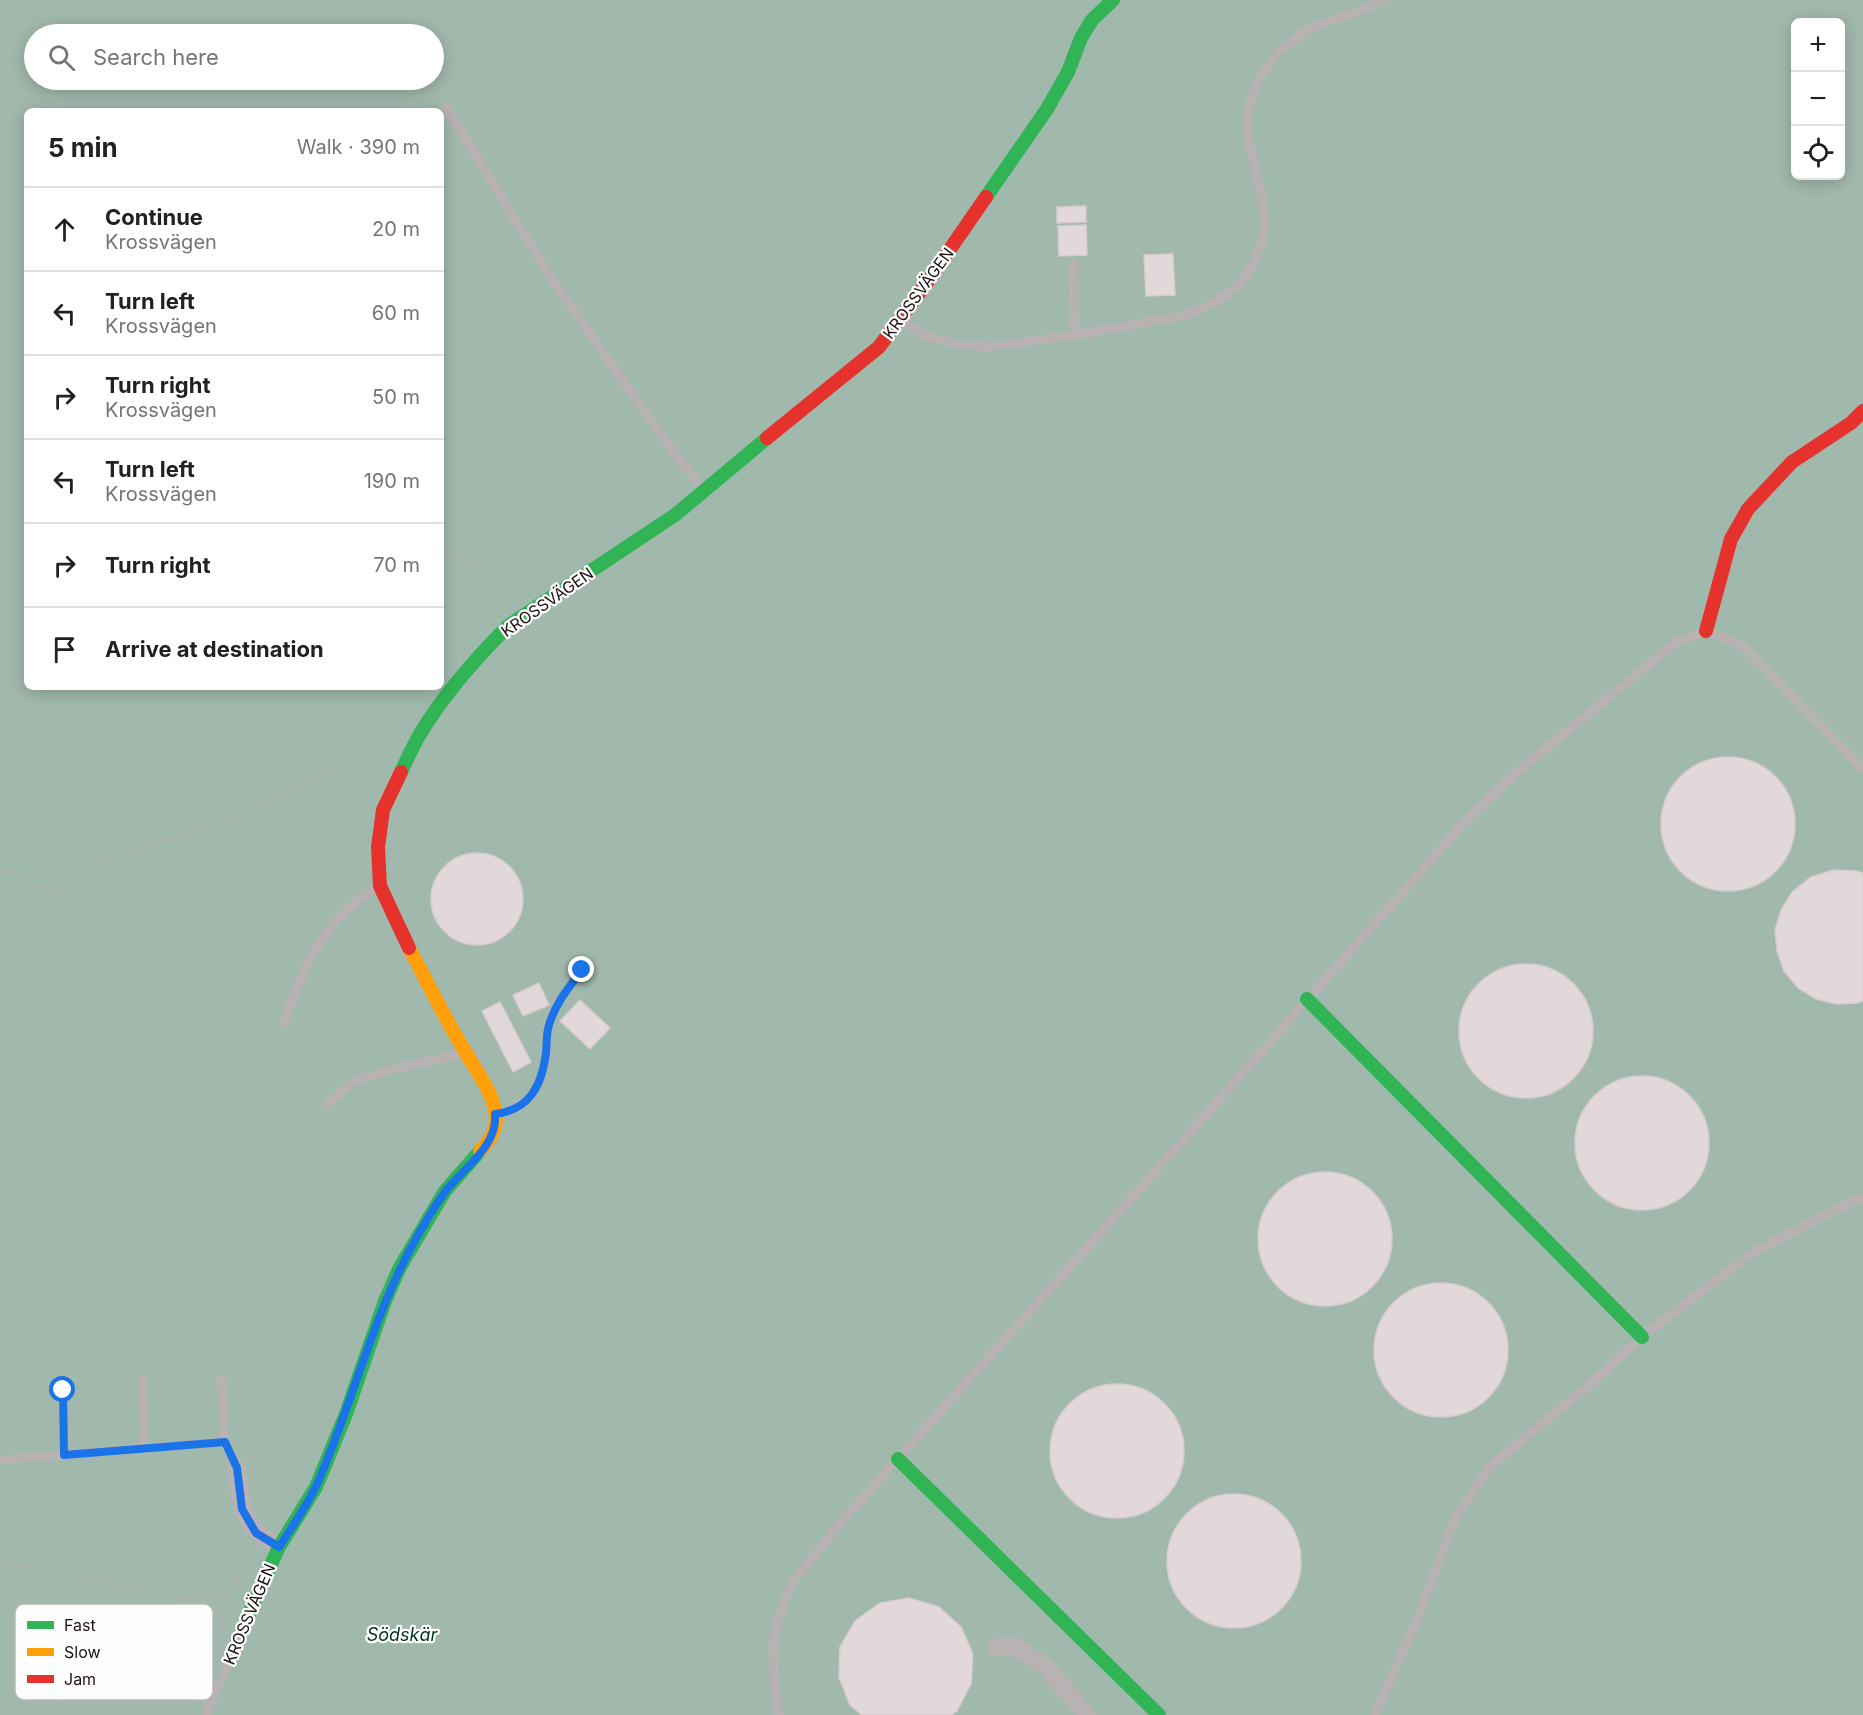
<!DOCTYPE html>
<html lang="en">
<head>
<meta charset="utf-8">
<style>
	body { margin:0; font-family:Inter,sans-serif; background:#f2f2f2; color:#202124 }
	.controls { position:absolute; right:18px; top:18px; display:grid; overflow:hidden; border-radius:9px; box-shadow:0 3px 15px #0003 }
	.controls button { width:54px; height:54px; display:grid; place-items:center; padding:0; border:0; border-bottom:2px solid #e0e0e0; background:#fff; color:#202124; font:30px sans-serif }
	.stop { position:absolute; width:18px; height:18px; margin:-14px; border:4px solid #1a73e8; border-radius:50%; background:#fff }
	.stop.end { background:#1a73e8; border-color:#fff; box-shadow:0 2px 6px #0008 }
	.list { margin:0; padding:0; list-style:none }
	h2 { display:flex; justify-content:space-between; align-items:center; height:78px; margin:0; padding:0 24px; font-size:26px }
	h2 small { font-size:20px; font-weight:400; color:#757577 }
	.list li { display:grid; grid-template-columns:39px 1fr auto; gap:18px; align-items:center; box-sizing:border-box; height:84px; padding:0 24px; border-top:2px solid #e0e0e0 }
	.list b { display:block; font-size:22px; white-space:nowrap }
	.list p { margin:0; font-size:20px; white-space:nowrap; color:#757577 }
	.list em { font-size:20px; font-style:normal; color:#757577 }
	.icon { flex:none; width:33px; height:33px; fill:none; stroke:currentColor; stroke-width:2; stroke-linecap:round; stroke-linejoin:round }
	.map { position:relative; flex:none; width:1863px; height:1715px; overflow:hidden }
	.search { position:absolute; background:#fff; box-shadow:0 3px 15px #0003; left:24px; top:24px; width:420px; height:66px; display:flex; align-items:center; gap:15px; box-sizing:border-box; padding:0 21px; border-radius:33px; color:#757577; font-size:22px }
	.panel { position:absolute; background:#fff; box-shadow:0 3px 15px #0003; left:24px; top:108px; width:420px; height:582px; border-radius:9px }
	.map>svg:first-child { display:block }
</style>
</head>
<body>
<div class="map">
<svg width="1863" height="1715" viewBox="0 0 1863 1715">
	<rect width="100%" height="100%" fill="#f8f0f1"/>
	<!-- water -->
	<path fill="#a1b8ac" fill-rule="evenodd" d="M0,0H1863V1715H0ZM1796,22H1840V176H1796ZM34,34H434V80H34ZM27,111H441V687H27Z"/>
	<!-- building -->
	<g fill="#e3d8d9" stroke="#d6cccd" stroke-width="1.5">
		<path d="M1086,206V222L1057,223V207Z"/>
		<path d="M1086,225L1087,255L1059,256L1058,226Z"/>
		<path d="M1170,254H1173L1175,295L1146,296L1144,255Z"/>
		<circle cx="1728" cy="824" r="67"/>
		<circle cx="477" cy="899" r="46"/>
		<path d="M1833,870L1857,871L1863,873V1001L1857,1003L1836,1004L1816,999L1798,988L1784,971L1777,951L1775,930L1781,910L1792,892L1811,877Z"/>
		<circle cx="1526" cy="1031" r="67"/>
		<path d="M539,983L549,1005L523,1016L513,995Z"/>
		<path d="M580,1000L610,1028L590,1049L560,1021Z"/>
		<path d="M500,1002L531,1062L513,1072L482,1011Z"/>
		<circle cx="1642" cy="1143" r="67"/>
		<circle cx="1325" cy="1239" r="67"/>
		<circle cx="1441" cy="1350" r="67"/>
		<circle cx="1117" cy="1451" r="67"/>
		<circle cx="1234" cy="1561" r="67"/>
		<path d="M909,1598L939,1607L961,1627L973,1654L971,1684L957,1711L951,1715H862L850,1705L839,1677L840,1647L855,1621L880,1603Z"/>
	</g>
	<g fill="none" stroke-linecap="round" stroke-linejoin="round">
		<!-- path -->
		<g stroke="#b6afb0" stroke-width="3" stroke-dasharray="1.5 4.5" stroke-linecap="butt">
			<path d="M0,200L16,225L27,232"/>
			<path d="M441,547L457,557L478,565L499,579L507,602"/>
			<path d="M0,869L37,887L66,897L93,868L113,856L188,833L305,785L386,738L398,724"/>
			<path d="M0,1561L81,1578L133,1586L174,1597L193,1600L206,1596L227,1599"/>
			<path d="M225,1635C221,1615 225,1595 237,1579H241"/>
		</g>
		<!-- lane -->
		<g stroke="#b8b2b2" stroke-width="9">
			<path d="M446,107L553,281L674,453L702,488"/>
			<path d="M1074,264L1075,335"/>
			<path d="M901,320L927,336L956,344L987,347L1075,335L1182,316L1214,303L1239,285L1252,266L1261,245L1265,224L1261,192L1247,133L1249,105L1260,77L1279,52L1307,29L1365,9L1384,0"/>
			<path d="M284,1022C301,976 312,944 348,909C358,900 366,892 378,887"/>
			<path d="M328,1103L354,1081L397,1068L464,1054"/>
			<path d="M498,1113C532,1110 544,1080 547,1049C547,1042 547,1033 548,1026C554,1004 569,988 582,970"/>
			<path d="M142,1379L144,1449"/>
			<path d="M221,1379L225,1442"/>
			<path d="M63,1391L64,1455"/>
			<path d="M0,1460L225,1442L237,1468"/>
			<path d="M206,1715L248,1616"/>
			<path d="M779,1715L774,1681L773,1643L779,1617L792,1583L842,1521L1163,1163L1469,817L1516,773L1675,643L1706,631L1743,646L1863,769"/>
			<path d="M1375,1715L1417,1619L1455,1519L1489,1467L1586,1388L1642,1337L1752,1253L1853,1201L1863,1198"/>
		</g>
		<!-- street -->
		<g stroke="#b8b2b2" stroke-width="18">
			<path d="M237,1468C242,1509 240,1525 279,1547"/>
			<path d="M997,1647L1013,1645L1046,1667L1087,1715"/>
		</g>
		<!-- fast -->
		<g stroke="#30b455" stroke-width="14">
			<path d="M986,197L1047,109L1068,72L1081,38L1092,20L1113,0"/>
			<path d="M401,772C407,759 413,746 420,734C444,694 475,659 508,626L675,515L767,438"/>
			<path d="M1307,999L1642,1337"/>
			<path d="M898,1459L1159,1715"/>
			<path d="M249,1614L279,1547L316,1487L346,1414L385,1301L400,1267L445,1191L480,1151"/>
		</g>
		<!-- slow -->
		<path stroke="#ff9f0a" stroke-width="14" d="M409,948C428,983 445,1019 466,1053C478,1074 495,1094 496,1119C496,1132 488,1142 480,1151"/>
		<!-- jam -->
		<g stroke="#e5322d" stroke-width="14">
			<path d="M767,438L879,347L928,281L986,197"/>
			<path d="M1706,631L1731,539L1748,509L1792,462L1851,423L1863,411"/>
			<path d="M401,772L383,810L378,847L380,886L409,948"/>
		</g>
	</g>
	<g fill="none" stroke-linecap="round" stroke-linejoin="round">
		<!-- route -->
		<path stroke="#1a73e8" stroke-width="8" d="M63,1390L64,1455L225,1442L237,1468L242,1509L256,1533L279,1547C292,1527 307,1506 317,1484C354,1401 372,1315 418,1235C427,1220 435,1205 445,1192C463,1168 498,1147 495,1114C530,1110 542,1085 546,1053C547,1044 546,1034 549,1025C555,1004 569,987 582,970"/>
	</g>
	<g text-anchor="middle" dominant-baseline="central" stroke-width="4.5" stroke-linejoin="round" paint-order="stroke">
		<!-- street labels -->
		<g font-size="16" fill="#1c1112" stroke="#fefefe">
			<text transform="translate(918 293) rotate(-54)">KROSSVÄGEN</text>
			<text transform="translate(547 602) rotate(-35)">KROSSVÄGEN</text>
			<text transform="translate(249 1614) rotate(-67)">KROSSVÄGEN</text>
		</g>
		<!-- water labels -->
		<g font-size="18" font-style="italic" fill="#003321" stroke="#fefefe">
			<text x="402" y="1634">Södskär</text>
		</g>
	</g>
	<!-- legend -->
	<rect x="15" y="1604" width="198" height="96" rx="9" fill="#fefefe" stroke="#bab7b7" stroke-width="1.5"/>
	<rect x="27" y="1621" width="27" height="8" fill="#30b455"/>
	<rect x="27" y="1648" width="27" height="8" fill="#ff9f0a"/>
	<rect x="27" y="1675" width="27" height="8" fill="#e5322d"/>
	<g font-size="16" fill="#1c1112">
		<text x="64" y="1631">Fast</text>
		<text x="64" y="1658">Slow</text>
		<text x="64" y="1685">Jam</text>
	</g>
</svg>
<div class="controls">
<button>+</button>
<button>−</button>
<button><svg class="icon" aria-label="locate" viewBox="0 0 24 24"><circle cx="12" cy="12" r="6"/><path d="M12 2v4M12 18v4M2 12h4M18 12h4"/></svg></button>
</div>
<div class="stop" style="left:63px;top:1390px"></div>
<div class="stop end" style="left:582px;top:970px"></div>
<div class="search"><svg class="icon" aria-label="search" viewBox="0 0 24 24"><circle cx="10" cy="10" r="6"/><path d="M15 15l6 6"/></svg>Search here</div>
<section class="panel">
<h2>5 min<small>Walk · 390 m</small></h2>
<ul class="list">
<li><svg class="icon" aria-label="ahead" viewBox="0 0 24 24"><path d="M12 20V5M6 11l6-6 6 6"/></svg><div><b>Continue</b><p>Krossvägen</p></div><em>20 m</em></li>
<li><svg class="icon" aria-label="left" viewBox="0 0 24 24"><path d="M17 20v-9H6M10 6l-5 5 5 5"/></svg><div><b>Turn left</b><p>Krossvägen</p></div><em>60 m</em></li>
<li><svg class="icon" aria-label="right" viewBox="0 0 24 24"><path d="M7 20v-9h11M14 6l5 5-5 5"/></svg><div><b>Turn right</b><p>Krossvägen</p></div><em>50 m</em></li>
<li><svg class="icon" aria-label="left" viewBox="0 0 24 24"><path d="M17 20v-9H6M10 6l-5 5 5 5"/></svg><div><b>Turn left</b><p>Krossvägen</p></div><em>190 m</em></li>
<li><svg class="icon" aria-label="right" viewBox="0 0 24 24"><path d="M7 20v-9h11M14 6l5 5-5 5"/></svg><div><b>Turn right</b></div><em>70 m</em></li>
<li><svg class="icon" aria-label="arrive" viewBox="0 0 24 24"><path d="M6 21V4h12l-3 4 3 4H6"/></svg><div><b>Arrive at destination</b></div></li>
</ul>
</section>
</div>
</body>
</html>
